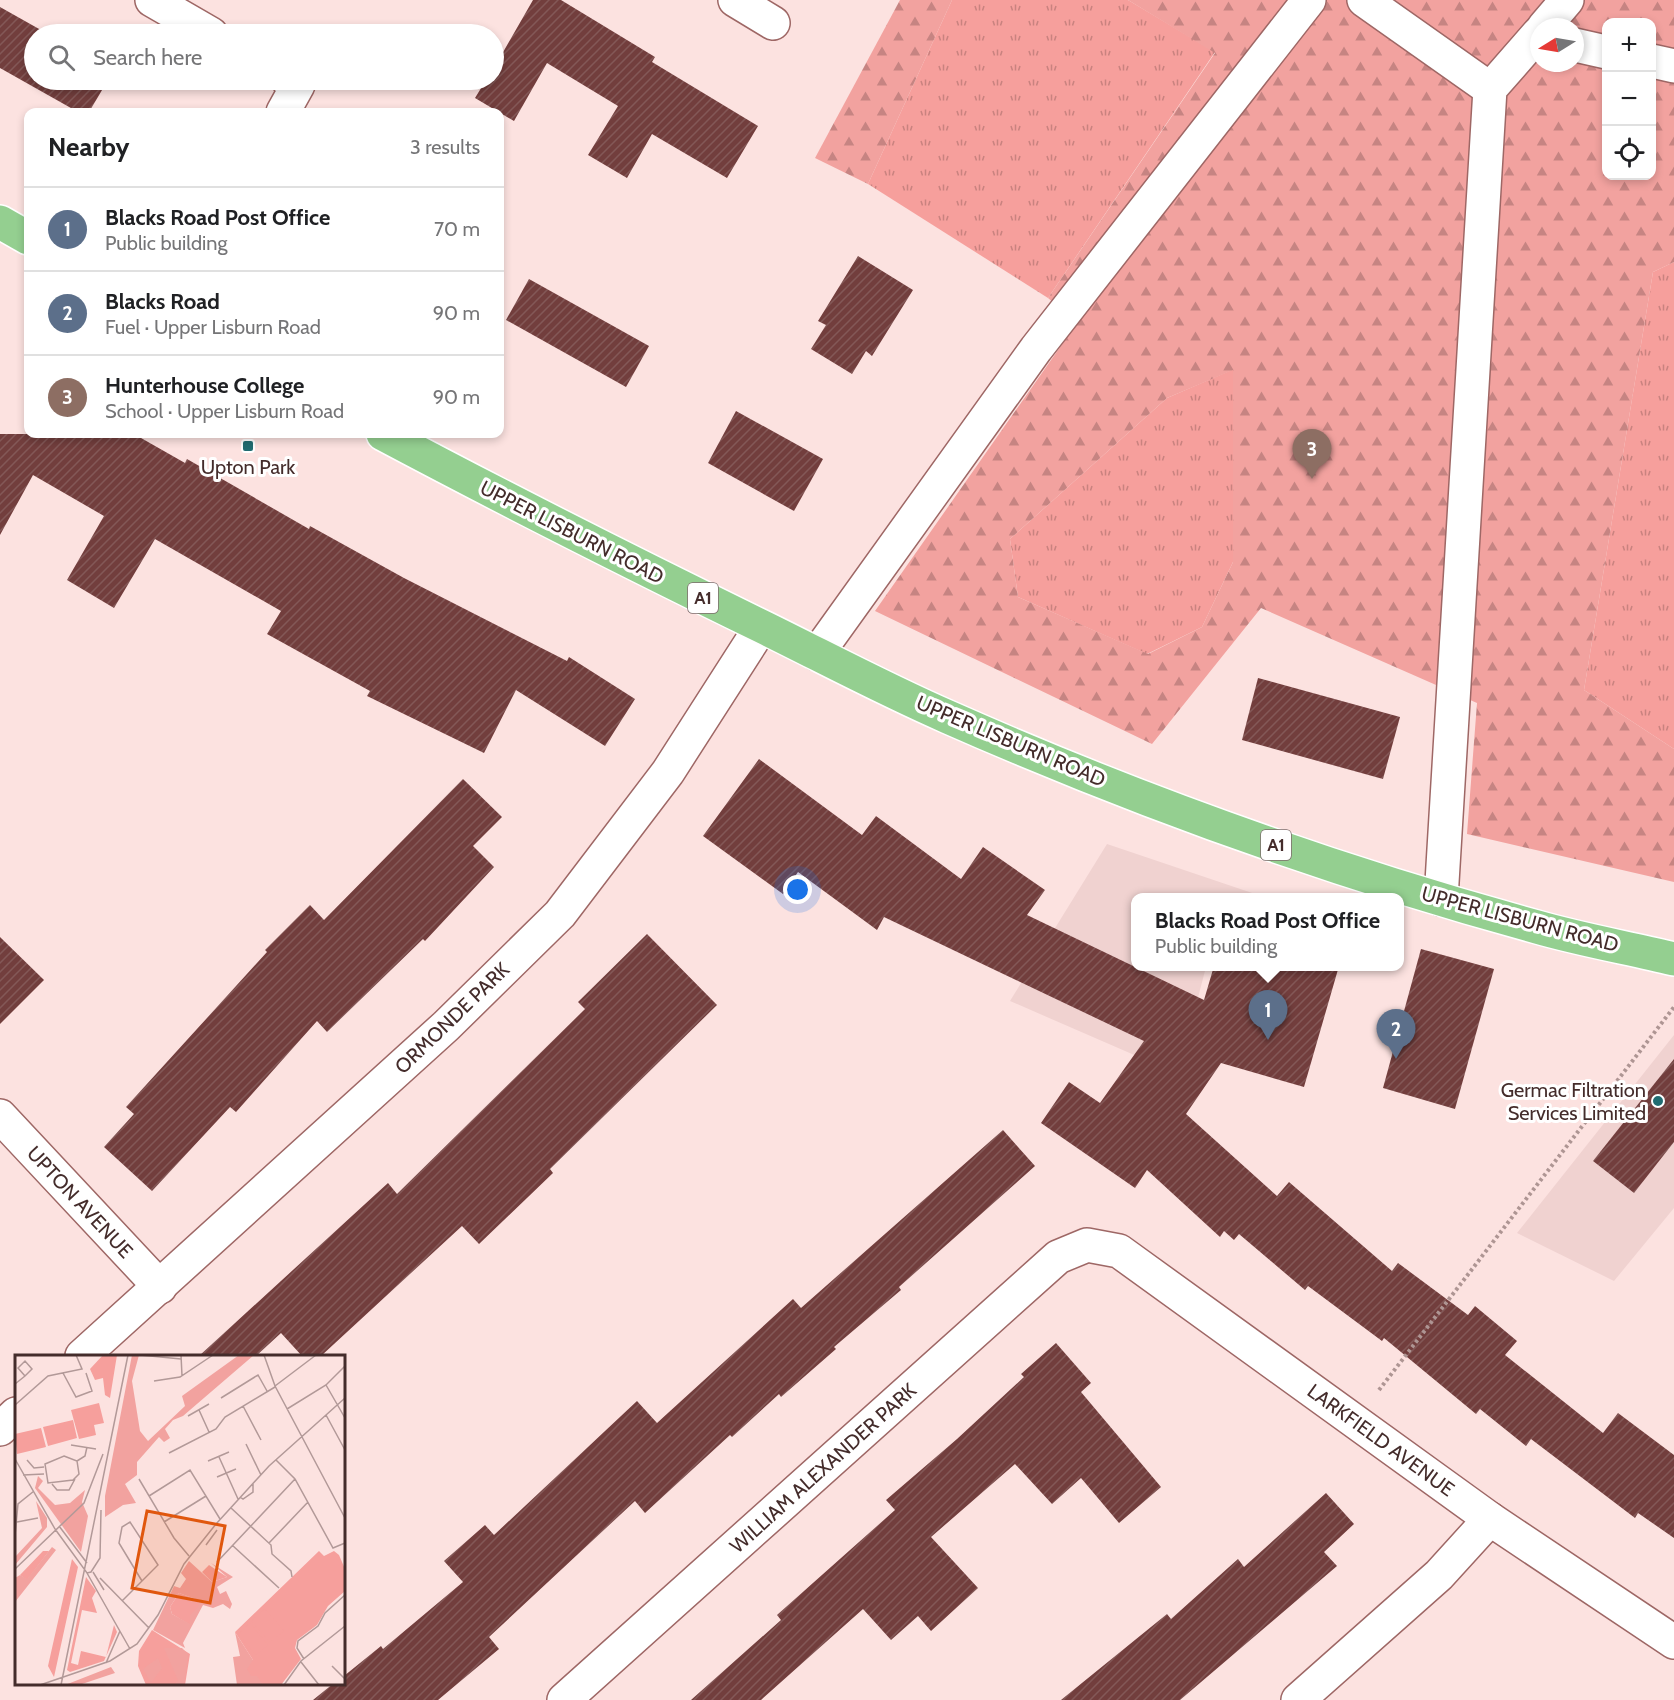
<!DOCTYPE html>
<html lang="en">
<head>
<meta charset="utf-8">
<style>
	body { margin:0; font-family:Cabin,sans-serif; background:#f6f6f6; color:#202124 }
	.controls { position:absolute; right:18px; top:18px; display:grid; overflow:hidden; border-radius:12px; box-shadow:0 3px 9px #0003 }
	.controls button { width:54px; height:54px; display:grid; place-items:center; padding:0; border:0; border-bottom:2px solid #e0e0e0; background:#fff; color:#202124; font:30px sans-serif }
	.compass { position:absolute; left:1530px; top:18px; width:54px; height:54px; border-radius:50%; background:#fff; box-shadow:0 3px 9px #0003; rotate:259deg }
	.you { position:absolute; left:798px; top:890px; width:21px; height:21px; margin:-15px; border:4px solid #fff; border-radius:50%; background:#1a73e8; box-shadow:0 0 0 9px #1a73e833 }
	.badge { display:grid; place-items:center; width:39px; height:39px; border-radius:50%; background:#206c71; color:#fff; font-size:20px; font-weight:700 }
	.pin { position:absolute; translate:-50% -50px; filter:drop-shadow(0 2px 3px #0008) }
	.pin::after { content:''; position:absolute; top:32px; width:21px; height:18px; background:inherit; clip-path:polygon(0 0,100% 0,50% 100%) }
	.popup { position:absolute; left:1131px; top:893px; width:273px; height:78px; box-sizing:border-box; display:grid; place-content:center; border-radius:12px; background:#fff; filter:drop-shadow(0 2px 4px #0005); font-size:20px; white-space:nowrap; color:#757577 }
	.popup b { font-size:22px; color:#202124 }
	.popup::after { content:''; position:absolute; left:50%; top:100%; margin-left:-12px; border:12px solid transparent; border-top-color:#fff }
	.list { margin:0; padding:0; list-style:none }
	h2 { display:flex; justify-content:space-between; align-items:center; height:78px; margin:0; padding:0 24px; font-size:26px }
	h2 small { font-size:20px; font-weight:400; color:#757577 }
	.list li { display:grid; grid-template-columns:39px 1fr auto; gap:18px; align-items:center; box-sizing:border-box; height:84px; padding:0 24px; border-top:2px solid #e0e0e0 }
	.list b { display:block; font-size:22px; white-space:nowrap }
	.list p { margin:0; font-size:20px; white-space:nowrap; color:#757577 }
	.list em { font-size:20px; font-style:normal; color:#757577 }
	.icon { flex:none; width:33px; height:33px; fill:none; stroke:currentColor; stroke-width:2; stroke-linecap:round; stroke-linejoin:round }
	.map { position:relative; flex:none; width:1674px; height:1700px; overflow:hidden }
	.search { position:absolute; background:#fff; box-shadow:0 3px 9px #0003; left:24px; top:24px; width:480px; height:66px; display:flex; align-items:center; gap:15px; box-sizing:border-box; padding:0 21px; border-radius:33px; color:#757577; font-size:22px }
	.panel { position:absolute; background:#fff; box-shadow:0 3px 9px #0003; left:24px; top:108px; width:480px; height:330px; border-radius:12px }
	.map>svg:first-child { display:block }
</style>
</head>
<body>
<div class="map">
<svg width="1674" height="1700" viewBox="0 0 1674 1700">
	<defs>
		<pattern id="grass-tufts" width="24" height="20" patternUnits="userSpaceOnUse" patternTransform="scale(1.5)"><rect width="24" height="20" fill="#f69f9c"/><path d="M3 7l-1-3M5 7V3M7 7l1-3M15 17l-1-3M17 17v-4M19 17l1-3" fill="none" stroke="#c9827f"/></pattern>
		<pattern id="forest-firs" width="22" height="20" patternUnits="userSpaceOnUse" patternTransform="scale(1.5)"><rect width="22" height="20" fill="#f2a29f"/><path d="M5 1l3.5 6h-7zM16 11l3.5 6h-7z" fill="#c68482"/></pattern>
		<pattern id="building-hatch" width="6" height="6" patternUnits="userSpaceOnUse" patternTransform="scale(1.5)"><rect width="6" height="6" fill="#723e3d"/><path d="M-1 1l2-2M0 6l6-6M5 7l2-2" fill="none" stroke="#835857"/></pattern>
	</defs>
	<rect width="100%" height="100%" fill="#fce2e0"/>
	<!-- built -->
	<g fill="#f0d2d0">
		<path d="M1107,844L1264,897L1136,898V966L1206,967L1178,1074L1010,1001Z"/>
		<path d="M1674,1035V1208L1614,1281L1517,1233Z"/>
	</g>
	<!-- grass -->
	<g fill="url(#grass-tufts)">
		<path d="M952,0H1128L1215,52L1048,298L868,184Z"/>
		<path d="M1674,262V749L1584,690L1653,272Z"/>
		<path d="M1234,369L1233,562L1202,627L1147,654L1018,597L1010,539L1167,398Z"/>
	</g>
	<!-- forest -->
	<g fill="url(#forest-firs)" fill-rule="evenodd">
		<path d="M900,0H952L868,184L815,158Z"/>
		<path d="M1128,0H1674V262L1653,272L1584,690L1674,749V882L1467,834L1477,703L1261,608L1152,744L875,611L1077,323L1048,298L1215,53ZM1606,22H1652V176H1606ZM1539,27H1575V63H1539ZM1233,370V562L1202,627L1148,654L1018,597L1010,539L1167,398Z"/>
	</g>
	<!-- building -->
	<g fill="url(#building-hatch)">
		<path d="M533,0H561L655,57L652,62L758,126L727,178L652,134L627,178L588,155L618,106L547,63L514,121L475,98L486,80H494V68Z"/>
		<path d="M0,7L48,34H34V80H108L89,112H78L0,68Z"/>
		<path d="M858,256L913,290L872,356L866,351L852,374L811,349L826,325L818,321Z"/>
		<path d="M529,279L649,346L626,387L506,320Z"/>
		<path d="M736,411L823,459L794,511L708,463Z"/>
		<path d="M0,434H134L185,463L187,459L309,529L310,526L404,578L567,661L569,657L635,699L605,746L516,690L484,753L367,696L370,691L267,634L281,611L155,539L114,608L67,580L104,516L33,475L0,535Z"/>
		<path d="M1258,678L1400,717L1383,779L1242,740Z"/>
		<path d="M759,759L862,835L876,816L961,879L983,847L1045,890L1027,915L1204,1000L1214,966H1339L1304,1087L1221,1063L1186,1114L1277,1196L1289,1182L1392,1271L1398,1263L1468,1315L1475,1306L1517,1341L1505,1355L1603,1433L1618,1413L1674,1455V1538L1638,1513L1635,1518L1531,1439L1526,1446L1480,1409L1476,1414L1384,1338L1382,1341L1308,1286L1305,1290L1239,1234L1234,1240L1224,1231L1220,1237L1147,1170L1135,1188L1041,1123L1069,1082L1100,1103L1144,1041L884,917L877,930L798,872L783,894L703,836Z"/>
		<path d="M463,779L502,817L473,846L494,867L425,941L423,939L327,1032L317,1021L236,1112L230,1107L152,1191L104,1147L134,1114L126,1107L267,952L265,950L310,905L324,920Z"/>
		<path d="M647,934L717,1005L550,1169L553,1173L479,1244L462,1226L321,1356H302L281,1333L256,1356H199L388,1183L397,1194L585,1009L578,1002Z"/>
		<path d="M0,937L44,980L0,1024Z"/>
		<path d="M1421,949L1494,969L1455,1109L1383,1088Z"/>
		<path d="M1674,1059V1142L1634,1193L1593,1161Z"/>
		<path d="M1003,1130L1035,1166L899,1287L901,1290L834,1347L836,1349L781,1397L779,1394L732,1437L730,1435L645,1513L635,1501L489,1637L499,1649L438,1700H313L334,1683H344V1676L381,1646L383,1649L463,1582L444,1561L485,1525L494,1535L637,1401L657,1423L793,1299L801,1308Z"/>
		<path d="M1056,1343L1091,1383L1081,1392L1161,1487L1119,1523L1081,1478L1052,1504L1015,1464L931,1537L978,1588L931,1631L918,1616L891,1640L863,1609L761,1700H691L781,1620L777,1615L895,1510L886,1500L957,1439L1024,1377L1021,1374Z"/>
		<path d="M1326,1493L1354,1524L1324,1552L1337,1566L1180,1700H1061L1167,1614L1171,1619L1238,1559L1244,1567Z"/>
	</g>
	<g fill="none" stroke-linecap="round" stroke-linejoin="round">
		<!-- minor casing -->
		<g stroke="#9e6765" stroke-width="36">
			<g id="minor">
				<path d="M152,0L211,34"/>
				<path d="M735,0L773,23"/>
				<path d="M1364,0L1490,89"/>
				<path d="M1544,27L1567,0"/>
				<path d="M1575,45L1606,52"/>
				<path d="M1652,61L1674,66"/>
				<path d="M283,112L298,85L288,80"/>
				<path d="M817,654L1036,349L1309,0"/>
				<path d="M1441,899L1490,89L1539,33"/>
				<path d="M0,1116L160,1287"/>
				<path d="M82,1356L446,1026L560,914L668,772L761,627"/>
				<path d="M0,1429L16,1414"/>
				<path d="M564,1700L1058,1257L1087,1245L1119,1251L1490,1519L1674,1642"/>
				<path d="M1298,1700L1439,1575L1490,1519"/>
			</g>
		</g>
		<!-- major casing -->
		<g stroke="#fff" stroke-width="36">
			<g id="major">
				<path d="M0,222L28,238"/>
				<path d="M383,434C509,501 636,565 765,628C826,658 886,690 948,717C1138,801 1337,872 1537,927C1582,940 1629,948 1674,959"/>
			</g>
		</g>
		<!-- path -->
		<path stroke="#ae9593" stroke-width="4" stroke-dasharray="3 3" stroke-linecap="butt" d="M1379,1390L1674,1007"/>
		<!-- minor -->
		<use href="#minor" stroke="#fff" stroke-width="33"/>
		<!-- major -->
		<use href="#major" stroke="#94cf90" stroke-width="33"/>
	</g>
	<!-- markers -->
	<g fill="#206c71" stroke="#fff" stroke-width="2">
		<rect x="242" y="440" width="12" height="12" rx="3"/>
		<circle cx="1658" cy="1101" r="6"/>
	</g>
	<g text-anchor="middle" dominant-baseline="central" stroke-width="6" stroke-linejoin="round" paint-order="stroke">
		<!-- shield labels -->
		<g fill="#fff" stroke="#7c6b6b" stroke-width="1.5">
			<rect x="688" y="583" width="30" height="30" rx="4.5"/>
			<rect x="1261" y="830" width="30" height="30" rx="4.5"/>
		</g>
		<g font-size="18" font-weight="bold" fill="#442c2b">
			<text x="703" y="598">A1</text>
			<text x="1276" y="845">A1</text>
		</g>
		<!-- poi labels -->
		<g font-size="20" fill="#442c2b" stroke="#fff">
			<text x="248" y="467">Upton Park</text>
			<text x="1646" y="1090" text-anchor="end">Germac Filtration<tspan x="1646" dy="23">Services Limited</tspan></text>
		</g>
		<!-- street labels -->
		<g font-size="20" fill="#442c2b" stroke="#fff">
			<text transform="translate(572 532) rotate(27)">UPPER LISBURN ROAD</text>
			<text transform="translate(1011 741) rotate(23)">UPPER LISBURN ROAD</text>
			<text transform="translate(1520 919) rotate(15)">UPPER LISBURN ROAD</text>
			<text transform="translate(452 1018) rotate(-44)">ORMONDE PARK</text>
			<text transform="translate(80 1202) rotate(47)">UPTON AVENUE</text>
			<text transform="translate(1381 1440) rotate(36)">LARKFIELD AVENUE</text>
			<text transform="translate(823 1468) rotate(-42)">WILLIAM ALEXANDER PARK</text>
		</g>
	</g>
	<!-- overview -->
	<g transform="translate(15 1355)">
		<rect width="330" height="330" fill="#fce2e0"/>
		<path d="M88,0H102L95,43L90,40L88,23L80,25L75,14ZM28,196H34L12,225L5,220ZM57,204L63,212L39,322L33,311ZM194,210L212,222L197,227L187,217ZM71,222L81,236L77,243L82,258L67,255L56,308L63,310L66,296L91,302L99,270L102,277L89,306L55,317L52,315ZM164,238L183,245L185,251L175,270L157,259L155,252ZM137,275L175,299L170,330H131L123,311L124,296Z" fill="#f69f9c"/>
		<path d="M117,0H124L117,26L125,76L133,86L170,51L167,41L224,0H239L168,61L158,65L150,74L155,83L149,87L144,82L122,107V120L110,129L121,148L108,150L90,162V141ZM23,121L28,126L23,133L40,150L55,148L70,135L67,147L73,161L66,197L20,133ZM21,146L32,163V172L0,210V202L27,173ZM37,192L41,195L0,247V223L5,220L12,224ZM174,206L197,227L212,222L196,208L218,222L202,232L205,239L211,236L217,249L215,254L208,249L198,253L188,250L168,288L170,293L138,275L159,231L165,233L171,224L166,218ZM164,238L183,245L184,251L175,260V269L157,259L155,252ZM220,277L238,305L248,330H222L218,302L225,301ZM149,293H167L173,299L169,330H159L163,325ZM143,303L147,313L136,328L128,314ZM96,312L100,318L64,330H50Z" fill="#f2a29f" fill-rule="evenodd"/>
		<path d="M304,196L309,201L319,196L324,200L330,214V236L313,251L302,270L282,285L280,293L286,304L266,330H248L242,321H236L232,314L238,305L220,277Z" fill="#f69f9c"/>
		<path d="M84,48L89,68L79,70L81,80L64,84L56,55ZM58,65L62,83L33,91L28,72ZM26,73L31,92L2,99L0,79ZM250,254L269,276L255,287L236,266ZM235,268L253,290L241,300L223,279Z" fill="#f69f9c"/>
		<path fill="none" stroke="#b29998" stroke-width="1.5" d="M125,0L166,4M166,0L167,21M249,0L260,31L330,163M48,18L61,42L77,36L71,18M139,26L165,22L198,0M0,29L10,21L17,14L10,6L3,13L10,21M311,30L330,63M260,31L301,0M206,43L243,20L252,36M0,50L33,21L67,14L61,0M228,51L246,85M272,54L311,30L330,11M184,55L194,77M311,60L330,95M173,61L194,49M231,89L246,120M56,90L81,94M154,98L201,74L210,62L260,32M49,101L62,106L64,119L58,125L33,128L30,109ZM204,102L223,144M0,104L40,174M12,105L19,113L29,112M261,105L280,124L318,193L330,188M62,106L70,101L72,92M193,106L214,97M8,120L29,119M202,122L221,114M124,124L159,183L174,201M37,129L42,135H54L60,124M134,141L175,115L205,164M225,142L228,144L238,137V129M216,153L256,190L257,199L276,216L277,222M2,167L23,163M149,167L191,141M44,171L72,208M40,174L72,218L76,217L85,203L86,155M0,180L3,149L19,136M254,188L293,147M191,190L202,175M217,190L264,233M202,207L280,124M0,214L69,148L88,99M78,217L89,235M72,218L115,294M85,223L134,273M107,246L143,210L115,167L107,172L104,188L127,226M289,304L282,293L283,286L303,271L310,258L330,240M286,307L304,330M91,308L105,276M317,311L330,324M25,330L95,306L122,289L143,260L169,209L201,169L254,111L330,43M46,330L113,0M269,330L286,306L330,271"/>
		<path fill="#e0570e" fill-opacity="0.15" stroke="#e0570e" stroke-width="3" d="M132,156L210,171L195,248L117,233Z"/>
		<rect width="330" height="330" fill="none" stroke="#442c2b" stroke-width="3"/>
	</g>
</svg>
<div class="controls">
<button>+</button>
<button>−</button>
<button><svg class="icon" aria-label="locate" viewBox="0 0 24 24"><circle cx="12" cy="12" r="6"/><path d="M12 2v4M12 18v4M2 12h4M18 12h4"/></svg></button>
</div>
<svg class="compass" viewBox="-18 -18 36 36"><path d="M0-13l5 13h-10z" fill="#e53935"/><path d="M0 13l5-13h-10z" fill="#757577"/></svg>
<div class="you"></div>
<div class="pin badge" style="left:1268px;top:1040px;background:#5c6f8a">1</div>
<div class="popup"><b>Blacks Road Post Office</b>Public building</div>
<div class="pin badge" style="left:1396px;top:1059px;background:#5c6f8a">2</div>
<div class="pin badge" style="left:1312px;top:479px;background:#8d6e63">3</div>
<div class="search"><svg class="icon" aria-label="search" viewBox="0 0 24 24"><circle cx="10" cy="10" r="6"/><path d="M15 15l6 6"/></svg>Search here</div>
<section class="panel">
<h2>Nearby<small>3 results</small></h2>
<ul class="list">
<li><span class="badge" style="background:#5c6f8a">1</span><div><b>Blacks Road Post Office</b><p>Public building</p></div><em>70 m</em></li>
<li><span class="badge" style="background:#5c6f8a">2</span><div><b>Blacks Road</b><p>Fuel · Upper Lisburn Road</p></div><em>90 m</em></li>
<li><span class="badge" style="background:#8d6e63">3</span><div><b>Hunterhouse College</b><p>School · Upper Lisburn Road</p></div><em>90 m</em></li>
</ul>
</section>
</div>
</body>
</html>
